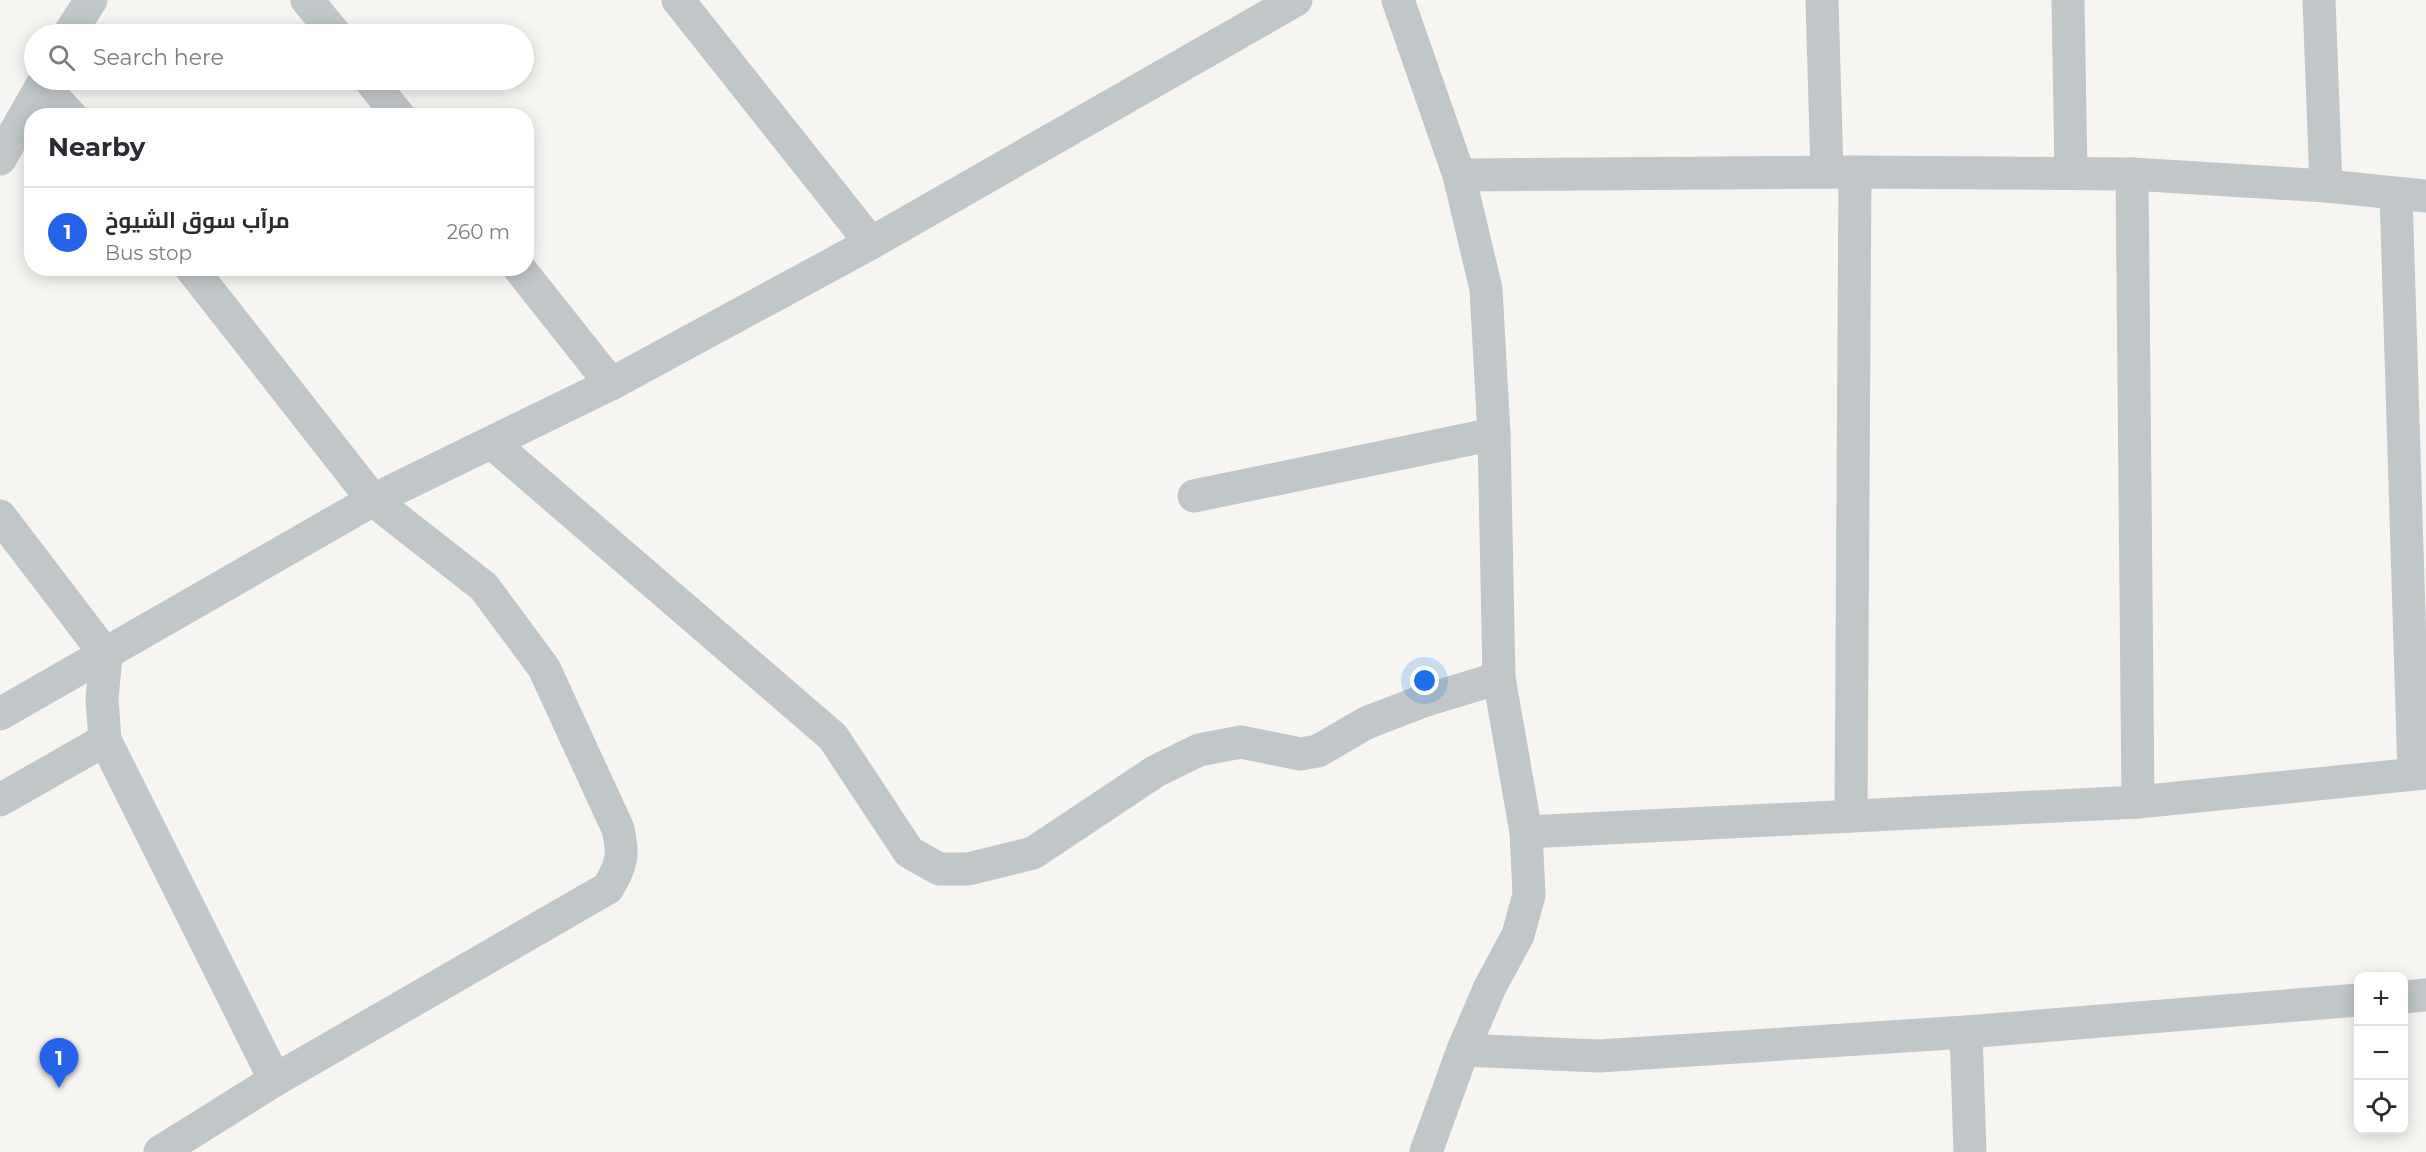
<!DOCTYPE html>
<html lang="en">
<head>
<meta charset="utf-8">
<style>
	body { margin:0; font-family:Montserrat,Cairo,sans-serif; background:#f7f7f7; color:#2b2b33 }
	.controls { position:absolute; right:18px; bottom:18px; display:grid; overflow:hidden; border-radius:12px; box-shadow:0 3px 15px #0003 }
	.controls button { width:54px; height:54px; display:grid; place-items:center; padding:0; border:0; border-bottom:2px solid #e1e1e2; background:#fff; color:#2b2b33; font:30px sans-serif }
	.you { position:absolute; left:1425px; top:681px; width:21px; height:21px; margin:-15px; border:4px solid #fff; border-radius:50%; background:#1a73e8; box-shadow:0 0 0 9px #1a73e833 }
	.badge { display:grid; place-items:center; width:39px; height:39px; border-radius:50%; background:#2563eb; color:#fff; font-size:20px; font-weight:700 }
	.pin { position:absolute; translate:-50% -50px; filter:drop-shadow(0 2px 3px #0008) }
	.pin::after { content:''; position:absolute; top:32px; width:21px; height:18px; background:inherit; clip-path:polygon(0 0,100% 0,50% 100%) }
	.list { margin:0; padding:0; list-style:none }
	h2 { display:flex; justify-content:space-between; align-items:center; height:78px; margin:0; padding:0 24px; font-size:26px }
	h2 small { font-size:20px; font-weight:400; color:#7c7c81 }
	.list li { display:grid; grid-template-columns:39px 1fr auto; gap:18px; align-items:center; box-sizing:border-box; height:90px; padding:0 24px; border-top:2px solid #e1e1e2 }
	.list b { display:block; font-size:22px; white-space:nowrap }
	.list p { margin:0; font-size:20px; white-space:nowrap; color:#7c7c81 }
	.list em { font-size:20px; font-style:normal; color:#7c7c81 }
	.icon { flex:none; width:33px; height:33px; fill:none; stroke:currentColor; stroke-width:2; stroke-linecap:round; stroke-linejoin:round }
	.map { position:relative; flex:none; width:2426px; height:1152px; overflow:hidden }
	.search { position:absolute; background:#fff; box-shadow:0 3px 15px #0003; left:24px; top:24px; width:510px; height:66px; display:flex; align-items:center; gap:15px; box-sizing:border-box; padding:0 21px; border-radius:33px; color:#7c7c81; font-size:22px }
	.panel { position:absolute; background:#fff; box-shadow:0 3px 15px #0003; left:24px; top:108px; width:510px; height:168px; border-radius:24px }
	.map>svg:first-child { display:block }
</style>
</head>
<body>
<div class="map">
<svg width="2426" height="1152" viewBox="0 0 2426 1152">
	<rect width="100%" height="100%" fill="#f6f5f2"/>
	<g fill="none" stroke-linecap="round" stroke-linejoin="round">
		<!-- minor -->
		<g stroke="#c1c6c8" stroke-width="33">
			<path d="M307,0L335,34"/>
			<path d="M678,0L871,243"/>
			<path d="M1398,0L1459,175L1486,289L1494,434L1499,678L1526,832L1529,895L1518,935L1490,987L1463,1050L1426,1152"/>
			<path d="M1822,0L1827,172"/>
			<path d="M2068,0L2071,173"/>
			<path d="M2319,0L2326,186"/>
			<path d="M69,34L91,0"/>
			<path d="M45,80L42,85L71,116"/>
			<path d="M370,80L399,116"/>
			<path d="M0,159L42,85"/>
			<path d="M2132,174L2138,802"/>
			<path d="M1459,175L1855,172L2132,174L2326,186L2426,196"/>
			<path d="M2396,194L2414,774"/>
			<path d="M519,268L611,384"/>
			<path d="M492,443L833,737L909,852L939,869H968L1033,853L1156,771L1199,750L1241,742L1300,754L1318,751L1366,723L1423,701L1499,678"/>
			<path d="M1194,496L1494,434"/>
			<path d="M0,516L106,655L102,699L105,740L275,1080"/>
			<path d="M0,714L373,500L611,384L871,243L1296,0"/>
			<path d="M0,800L105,740"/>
			<path d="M1851,816L1855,172"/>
			<path d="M1526,832L2138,802L2426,773"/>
			<path d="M2404,997L2426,995"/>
			<path d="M1966,1032L1970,1152"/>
			<path d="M1463,1050L1599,1056L1966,1032L2358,1000"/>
			<path d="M160,1152L275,1080L608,888C622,864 624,856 618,829L544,668L484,587L373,500L191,268"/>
		</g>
	</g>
</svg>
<div class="controls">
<button>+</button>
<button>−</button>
<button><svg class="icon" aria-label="locate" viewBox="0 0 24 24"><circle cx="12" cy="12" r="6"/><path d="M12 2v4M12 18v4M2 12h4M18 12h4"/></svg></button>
</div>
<div class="you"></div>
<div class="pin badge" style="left:59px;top:1088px">1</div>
<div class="search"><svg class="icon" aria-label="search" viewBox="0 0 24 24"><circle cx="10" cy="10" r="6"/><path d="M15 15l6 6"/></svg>Search here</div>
<section class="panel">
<h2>Nearby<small></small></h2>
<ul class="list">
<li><span class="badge">1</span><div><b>مرآب سوق الشيوخ</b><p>Bus stop</p></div><em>260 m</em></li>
</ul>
</section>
</div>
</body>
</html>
